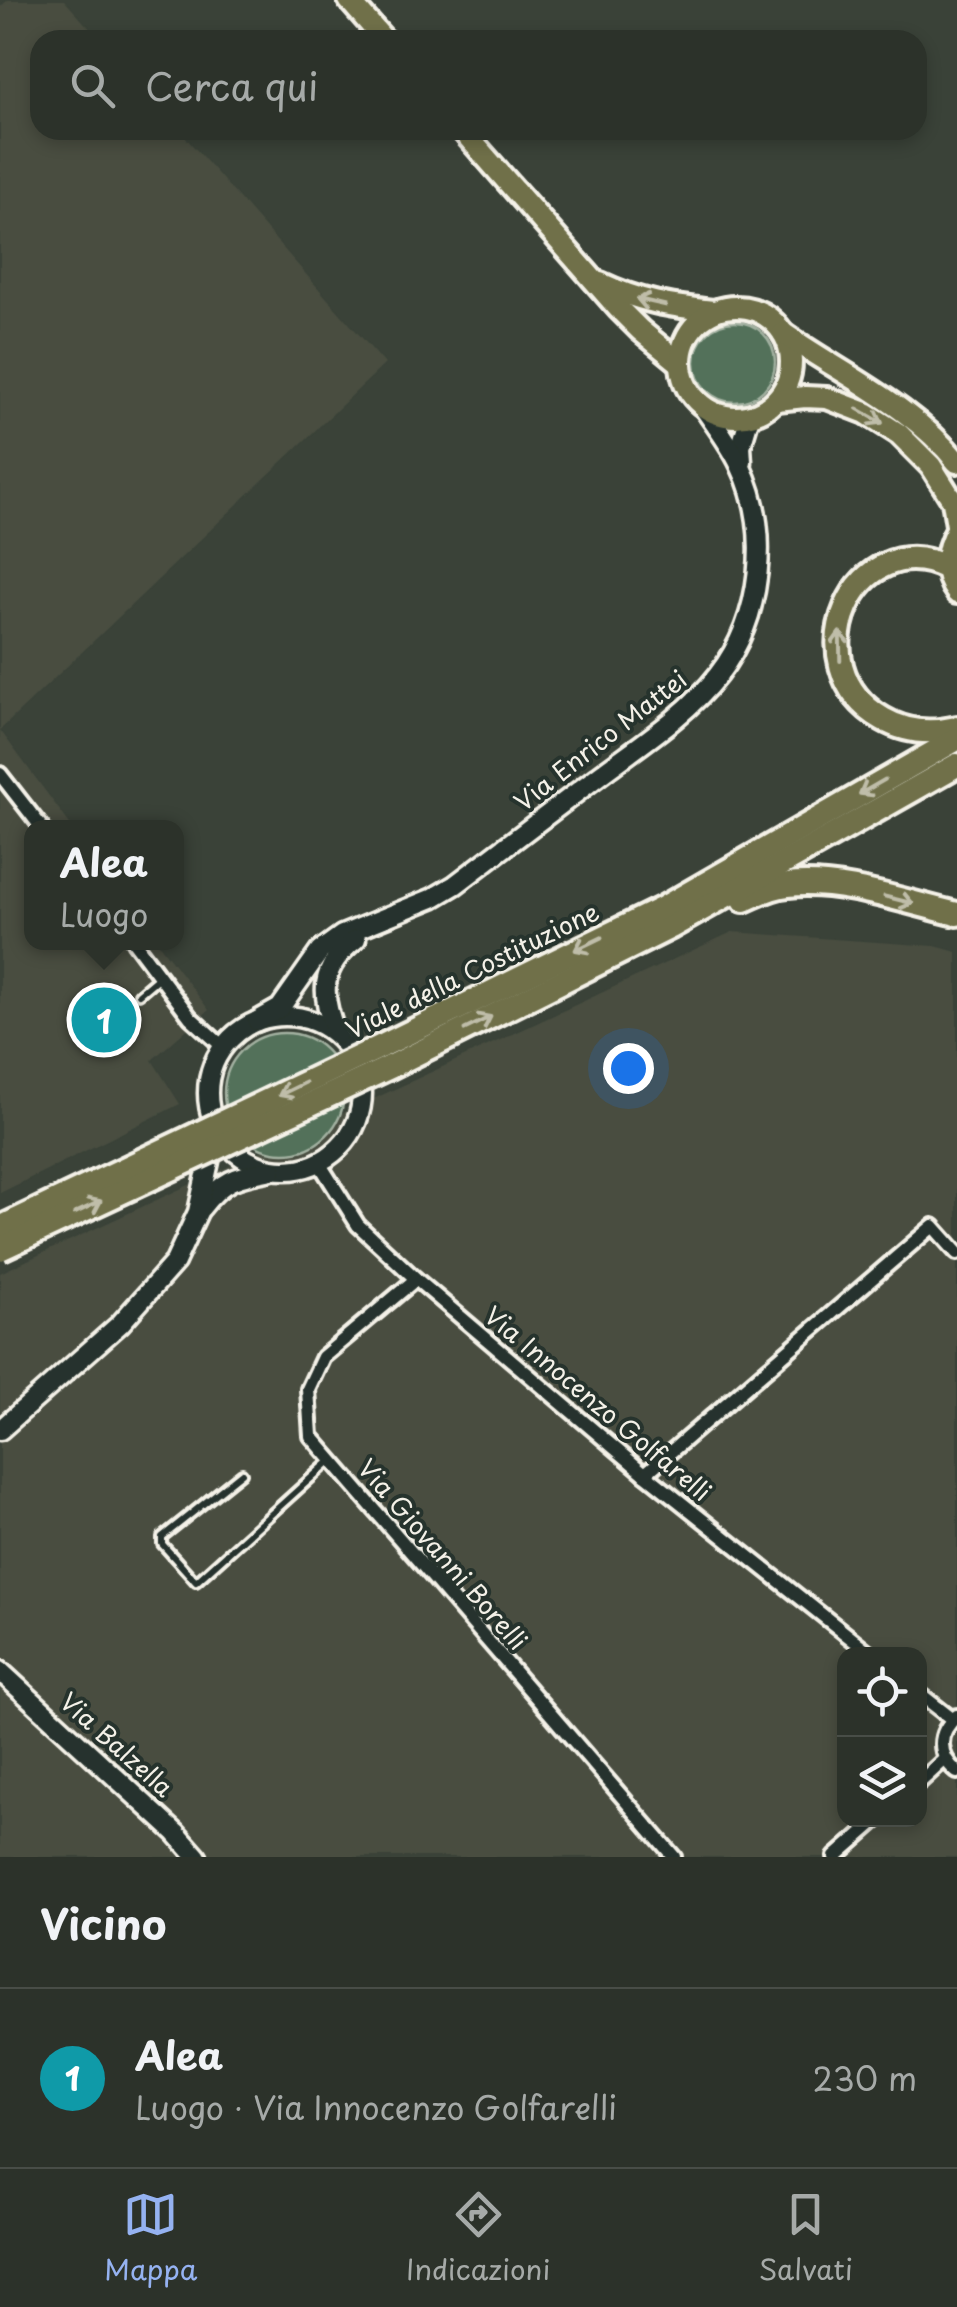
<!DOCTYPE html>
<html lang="it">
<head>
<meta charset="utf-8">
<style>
	body { margin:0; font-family:"Playpen Sans",sans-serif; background:#343a32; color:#f1f3f6 }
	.controls { position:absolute; right:30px; bottom:30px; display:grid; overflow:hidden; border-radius:20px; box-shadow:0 5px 15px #0003 }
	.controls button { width:90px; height:90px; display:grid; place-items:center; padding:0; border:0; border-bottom:2px solid #484d47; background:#2c322a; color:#f1f3f6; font:50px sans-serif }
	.you { position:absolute; left:628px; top:1068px; width:35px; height:35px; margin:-25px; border:8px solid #fff; border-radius:50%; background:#1a73e8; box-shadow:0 0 0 15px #1a73e833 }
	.badge { display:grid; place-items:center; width:65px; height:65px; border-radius:50%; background:#95b2f1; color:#fff; font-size:32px; font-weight:700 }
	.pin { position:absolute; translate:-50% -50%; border:5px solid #fff; box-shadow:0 2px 10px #0006 }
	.popup { position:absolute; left:24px; top:820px; width:160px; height:130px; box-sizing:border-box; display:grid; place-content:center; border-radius:20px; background:#2c322a; filter:drop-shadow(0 2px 8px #0005); font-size:32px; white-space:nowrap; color:#a6aaa8 }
	.popup b { font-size:38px; color:#f1f3f6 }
	.popup::after { content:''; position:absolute; left:50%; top:100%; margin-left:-20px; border:20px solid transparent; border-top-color:#2c322a }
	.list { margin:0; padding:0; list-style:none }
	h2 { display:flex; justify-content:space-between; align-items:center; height:130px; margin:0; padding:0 40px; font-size:42px }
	h2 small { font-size:32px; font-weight:400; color:#a6aaa8 }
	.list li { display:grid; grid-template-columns:65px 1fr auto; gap:30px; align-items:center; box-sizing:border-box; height:180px; padding:0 40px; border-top:2px solid #484d47 }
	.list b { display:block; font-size:38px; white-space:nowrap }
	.list p { margin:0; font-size:32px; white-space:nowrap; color:#a6aaa8 }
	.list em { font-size:32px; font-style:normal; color:#a6aaa8 }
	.icon { flex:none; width:55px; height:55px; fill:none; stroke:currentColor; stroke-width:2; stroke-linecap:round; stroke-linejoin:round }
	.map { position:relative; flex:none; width:957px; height:1857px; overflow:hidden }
	.search { position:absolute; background:#2c322a; box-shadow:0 5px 15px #0003; left:30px; right:30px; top:30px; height:110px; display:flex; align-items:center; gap:25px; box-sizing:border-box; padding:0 35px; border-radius:30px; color:#a6aaa8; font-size:38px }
	.sheet { height:310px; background:#2c322a }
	nav { display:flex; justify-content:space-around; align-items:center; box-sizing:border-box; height:140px; border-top:2px solid #484d47; background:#2c322a; font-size:28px; color:#a6aaa8 }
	nav a { display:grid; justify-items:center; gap:5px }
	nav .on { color:#95b2f1 }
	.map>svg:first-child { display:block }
</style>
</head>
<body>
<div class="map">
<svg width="957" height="1857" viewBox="0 0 957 1857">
	<rect width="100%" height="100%" fill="#3a4238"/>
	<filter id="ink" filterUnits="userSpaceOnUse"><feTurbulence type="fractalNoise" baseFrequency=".01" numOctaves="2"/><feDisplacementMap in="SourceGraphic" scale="20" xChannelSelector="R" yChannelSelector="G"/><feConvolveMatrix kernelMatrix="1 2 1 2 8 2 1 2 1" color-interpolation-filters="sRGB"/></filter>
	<g filter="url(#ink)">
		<!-- built -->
		<g fill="#484d40" fill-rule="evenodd">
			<path d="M8,0H64L100,40H40V130H179L385,364L0,730L72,827L32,828V942L158,943L209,1010L152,1060L180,1104L0,1193V7Z"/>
			<path d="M732,932L935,946L957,952V1857H0V1273ZM844,1654H920V1820H844Z"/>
		</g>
		<!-- green -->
		<g fill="#52715a" stroke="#a3b1a1" stroke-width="2.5">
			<circle cx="735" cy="362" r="40"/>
			<circle cx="284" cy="1093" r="60"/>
		</g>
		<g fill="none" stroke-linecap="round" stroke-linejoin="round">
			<!-- lane casing -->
			<g stroke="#f4f1e8" stroke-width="14">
				<g id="lane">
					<path d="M139,994L159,977"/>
					<path d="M242,1473L162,1537V1544L196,1582L331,1460"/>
				</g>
			</g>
			<!-- street casing -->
			<g stroke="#f4f1e8" stroke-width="20">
				<g id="street">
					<path d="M0,774L42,828"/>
					<path d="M134,942L190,1017L223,1047"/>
					<path d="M319,1163L358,1225L416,1279L645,1474L871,1654"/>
					<path d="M416,1279L323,1357L308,1389L311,1436L674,1857"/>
					<path d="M645,1474L933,1226L957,1253"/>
					<path d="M920,1694L952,1719"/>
					<path d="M957,1716C937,1733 937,1755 957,1772"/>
					<path d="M920,1782L945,1759"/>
					<path d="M835,1857L877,1820"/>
				</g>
			</g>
			<!-- secondary casing -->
			<g stroke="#f4f1e8" stroke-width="25">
				<g id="secondary">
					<path d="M742,462L741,446L750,416"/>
					<circle cx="285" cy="1093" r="77"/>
					<path d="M257,1021L280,1008L320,951L342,935L433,898L455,885C503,848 552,811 601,774C641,744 687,715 718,675C762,618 772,531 740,465C730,444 716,426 703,407"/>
					<path d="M337,1035C320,995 319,968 356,939"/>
					<path d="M201,1208C224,1178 237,1177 272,1170"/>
					<path d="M0,1430L120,1324L175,1262L198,1212L213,1143"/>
					<path d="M0,1671L176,1833L197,1857"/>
				</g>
			</g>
			<!-- primary casing -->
			<g stroke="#f4f1e8" stroke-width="28">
				<g id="primary">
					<path d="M349,0L384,40"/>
					<path d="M462,130L618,308L640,330L680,363"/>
					<path d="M600,283C640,302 669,306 713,311"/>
					<circle cx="736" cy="362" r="55"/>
					<path d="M783,333C840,373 914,407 957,462"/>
					<path d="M777,400L805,397L827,398L866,413L899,434L931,466L953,501L957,525"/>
					<path d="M957,529C945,550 942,573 957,593"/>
				</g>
			</g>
			<!-- highway casing -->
			<g stroke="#f4f1e8" stroke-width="30">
				<g id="highway">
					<path d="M947,568C856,522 791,666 883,719C907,733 931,734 957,728"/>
					<path d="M744,900C758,894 772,886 788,885C841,879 905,902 957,914"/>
					<path d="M380,1047L663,908L957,739"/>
					<path d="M390,1067L671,927L957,765"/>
				</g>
			</g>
			<!-- lane -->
			<use href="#lane" stroke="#26332d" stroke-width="6"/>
			<!-- street -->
			<use href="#street" stroke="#26332d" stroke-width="12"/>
			<!-- secondary -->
			<use href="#secondary" stroke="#26332d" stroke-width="18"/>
			<!-- primary -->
			<use href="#primary" stroke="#6f704a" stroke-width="20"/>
			<!-- highway -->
			<use href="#highway" stroke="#6f704a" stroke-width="22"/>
			<!-- highway-bridge casing -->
			<g stroke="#f4f1e8" stroke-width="30" stroke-linecap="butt">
				<g id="highway-bridge">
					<path d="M0,1228L380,1047"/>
					<path d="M0,1249L390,1067"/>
				</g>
			</g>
			<!-- highway-bridge -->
			<use href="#highway-bridge" stroke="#6f704a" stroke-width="22"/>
		</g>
		<!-- one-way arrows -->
		<defs><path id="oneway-shaft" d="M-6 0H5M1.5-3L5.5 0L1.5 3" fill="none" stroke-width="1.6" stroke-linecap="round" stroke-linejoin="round" transform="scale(2.5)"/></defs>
		<g stroke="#bfbda9">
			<use href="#oneway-shaft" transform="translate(651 302) rotate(-167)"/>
			<use href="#oneway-shaft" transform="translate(870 416) rotate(30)"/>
			<use href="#oneway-shaft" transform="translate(840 646) rotate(-91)"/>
			<use href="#oneway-shaft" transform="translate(872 787) rotate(150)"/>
			<use href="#oneway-shaft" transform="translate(899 900) rotate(14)"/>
			<use href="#oneway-shaft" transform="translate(588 944) rotate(154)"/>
			<use href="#oneway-shaft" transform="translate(478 1023) rotate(-26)"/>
			<use href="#oneway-shaft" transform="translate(292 1089) rotate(154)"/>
			<use href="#oneway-shaft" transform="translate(88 1207) rotate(-25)"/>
		</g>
	</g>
	<g text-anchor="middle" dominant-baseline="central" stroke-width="8" stroke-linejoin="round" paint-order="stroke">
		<!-- street labels -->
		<g font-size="25" fill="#f4f1e8" stroke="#26332d">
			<text transform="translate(600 740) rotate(-38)">Via Enrico Mattei</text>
			<text transform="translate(472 970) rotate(-26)">Viale della Costituzione</text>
			<text transform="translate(598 1403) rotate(40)">Via Innocenzo Golfarelli</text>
			<text transform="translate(443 1554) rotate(49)">Via Giovanni Borelli</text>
			<text transform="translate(117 1744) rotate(42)">Via Balzella</text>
		</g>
	</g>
</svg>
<div class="controls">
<button><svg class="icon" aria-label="locate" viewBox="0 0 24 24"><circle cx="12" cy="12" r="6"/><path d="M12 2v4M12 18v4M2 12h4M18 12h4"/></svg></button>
<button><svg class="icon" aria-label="layers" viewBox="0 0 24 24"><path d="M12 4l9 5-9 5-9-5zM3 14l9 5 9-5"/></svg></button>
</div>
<div class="you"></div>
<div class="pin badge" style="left:104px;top:1020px;background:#0f9aa8">1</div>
<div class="popup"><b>Alea</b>Luogo</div>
<div class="search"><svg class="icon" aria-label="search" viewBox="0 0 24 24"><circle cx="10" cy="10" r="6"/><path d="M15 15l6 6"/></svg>Cerca qui</div>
</div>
<section class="sheet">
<h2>Vicino<small></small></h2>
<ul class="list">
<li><span class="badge" style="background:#0f9aa8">1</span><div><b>Alea</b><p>Luogo · Via Innocenzo Golfarelli</p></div><em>230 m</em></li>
</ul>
</section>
<nav>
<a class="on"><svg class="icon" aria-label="map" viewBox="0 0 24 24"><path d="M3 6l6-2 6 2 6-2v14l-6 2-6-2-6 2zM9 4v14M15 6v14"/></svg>Mappa</a>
<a><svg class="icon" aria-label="directions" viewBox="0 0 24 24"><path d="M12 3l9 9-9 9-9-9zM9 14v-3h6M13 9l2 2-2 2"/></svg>Indicazioni</a>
<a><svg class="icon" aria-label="saved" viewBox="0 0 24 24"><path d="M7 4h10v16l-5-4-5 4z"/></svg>Salvati</a>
</nav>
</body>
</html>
